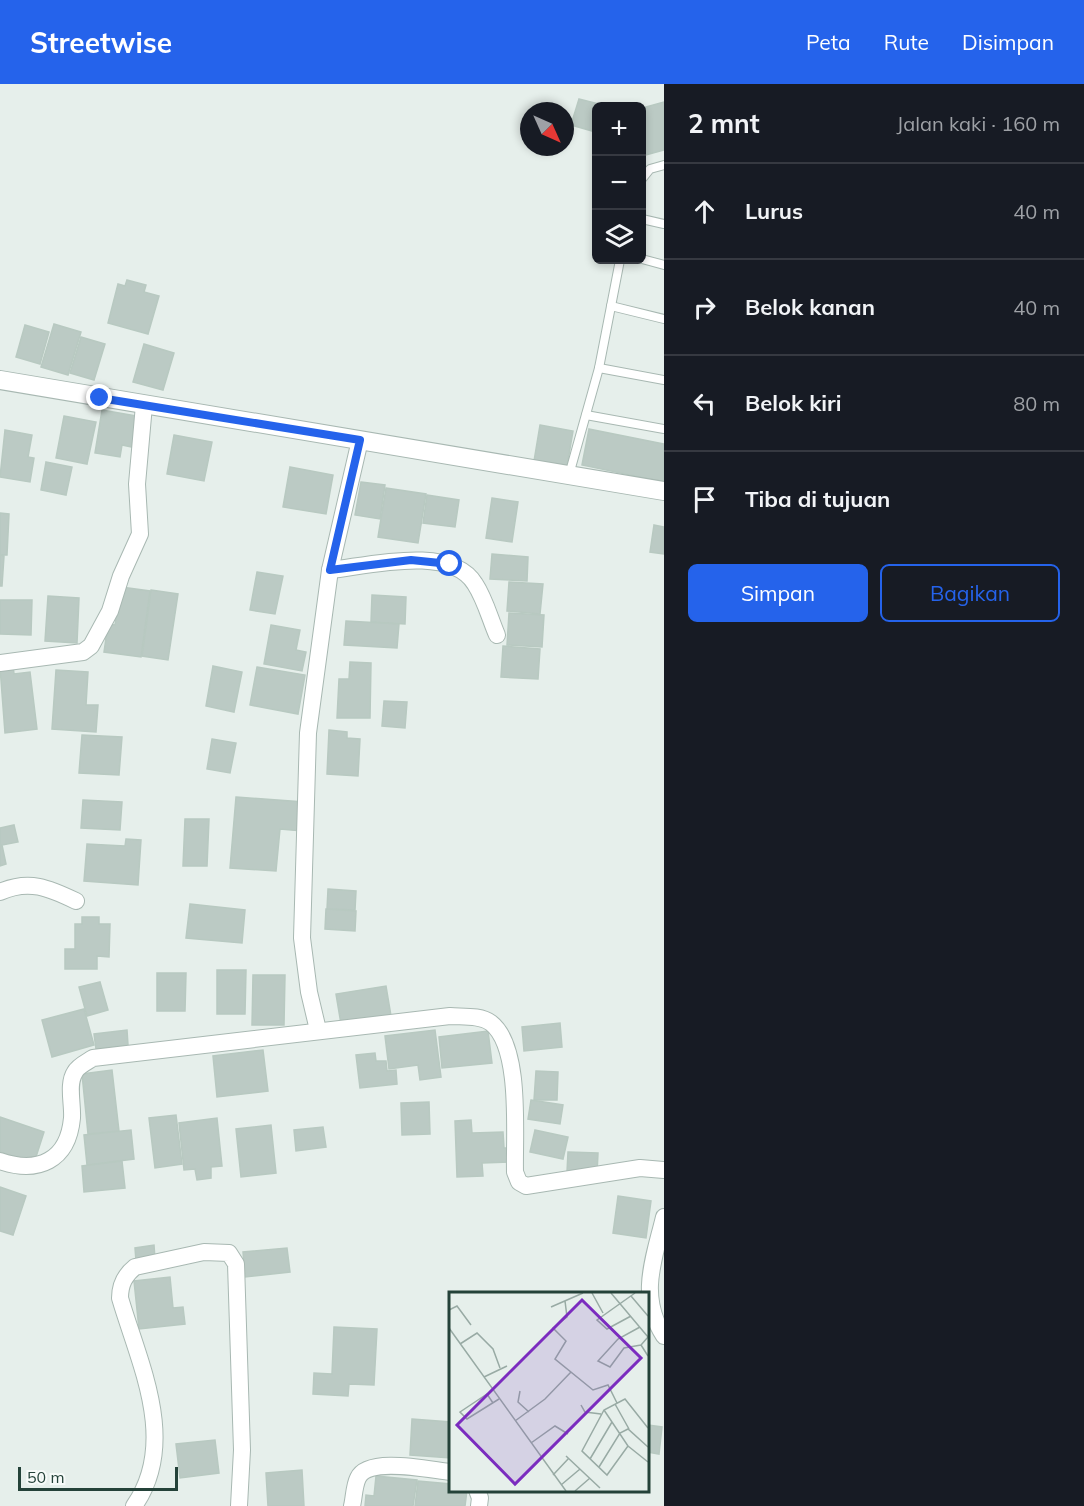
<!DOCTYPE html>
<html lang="id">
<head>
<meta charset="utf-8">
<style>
	body { margin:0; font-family:Mulish,sans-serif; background:#242831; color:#f1f3f6 }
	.controls { position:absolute; right:18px; top:18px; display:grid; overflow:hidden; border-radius:9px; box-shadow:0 3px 9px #0003 }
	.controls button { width:54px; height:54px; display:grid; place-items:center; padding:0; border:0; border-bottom:2px solid #363941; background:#171b24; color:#f1f3f6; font:30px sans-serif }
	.compass { position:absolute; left:520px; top:18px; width:54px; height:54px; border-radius:50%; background:#171b24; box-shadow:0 3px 9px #0003; rotate:135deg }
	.scale { position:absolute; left:18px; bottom:15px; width:160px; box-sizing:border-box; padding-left:6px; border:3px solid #244239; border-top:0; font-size:16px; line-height:21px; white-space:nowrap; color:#244239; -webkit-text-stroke:4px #f7fbf9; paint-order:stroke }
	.stop { position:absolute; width:18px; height:18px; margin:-14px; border:4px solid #2563eb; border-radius:50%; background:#fff }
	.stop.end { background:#2563eb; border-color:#fff; box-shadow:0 2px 6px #0008 }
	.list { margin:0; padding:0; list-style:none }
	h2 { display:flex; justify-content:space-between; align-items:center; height:78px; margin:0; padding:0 24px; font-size:26px }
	h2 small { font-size:20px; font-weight:400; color:#9ea1a6 }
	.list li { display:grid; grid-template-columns:39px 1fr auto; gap:18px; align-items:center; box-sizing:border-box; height:96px; padding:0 24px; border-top:2px solid #363941 }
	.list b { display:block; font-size:22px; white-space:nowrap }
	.list em { font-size:20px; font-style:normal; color:#9ea1a6 }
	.actions { display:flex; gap:12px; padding:18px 24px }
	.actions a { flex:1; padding:14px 0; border:2px solid #2563eb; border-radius:9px; text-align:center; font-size:21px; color:#2563eb }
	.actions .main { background:#2563eb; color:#fff }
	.icon { flex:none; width:33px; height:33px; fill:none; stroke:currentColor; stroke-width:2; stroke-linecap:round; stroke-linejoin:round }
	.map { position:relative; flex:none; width:664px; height:1422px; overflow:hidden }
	header { display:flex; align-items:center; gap:36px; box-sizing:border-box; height:84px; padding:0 30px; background:#2563eb; color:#fff }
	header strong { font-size:28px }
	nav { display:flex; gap:33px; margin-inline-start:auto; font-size:21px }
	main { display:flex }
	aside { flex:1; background:#171b24 }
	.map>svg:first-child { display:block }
</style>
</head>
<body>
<header>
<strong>Streetwise</strong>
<nav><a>Peta</a><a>Rute</a><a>Disimpan</a></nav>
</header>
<main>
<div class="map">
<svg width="664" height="1422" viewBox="0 0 664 1422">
	<rect width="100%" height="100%" fill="#e6efeb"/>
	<!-- building -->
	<g fill="#bbcac4" stroke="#b8c9c1" stroke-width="1.5">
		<path d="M579,15L599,20L592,47L571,41Z"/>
		<path d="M664,18V66L642,72V24Z"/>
		<path d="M127,196L146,201L144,208L159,212L148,250L108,239L118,200L125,202Z"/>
		<path d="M54,240L81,248L68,291L41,283Z"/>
		<path d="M25,241L49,248L40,280L16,273Z"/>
		<path d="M81,253L105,260L94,296L70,289Z"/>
		<path d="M144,260L174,269L163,306L133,298Z"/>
		<path d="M102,326L137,332L132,363L122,361L120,373L95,369Z"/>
		<path d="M64,332L96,338L87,380L56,374Z"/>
		<path d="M540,341L573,347L567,382L534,377Z"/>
		<path d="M589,345L664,360V398L582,381Z"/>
		<path d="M5,346L32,351L28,373L34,374L30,398L0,393Z"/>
		<path d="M174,351L212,358L204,397L167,390Z"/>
		<path d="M46,378L72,383L66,411L41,406Z"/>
		<path d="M290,383L333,391L326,430L283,423Z"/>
		<path d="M361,398L385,401L380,435L355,431Z"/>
		<path d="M386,404L426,410L418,459L378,453Z"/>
		<path d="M427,411L459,416L455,443L423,439Z"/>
		<path d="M492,414L518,418L512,458L486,454Z"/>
		<path d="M0,429L9,430L7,471H0Z"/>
		<path d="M654,441L664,443V470L650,468Z"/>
		<path d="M492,470L528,473L527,497L490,495Z"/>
		<path d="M0,471L4,472L2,502H0Z"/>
		<path d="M257,488L283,492L275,530L250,526Z"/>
		<path d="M509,498L543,500L540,530L507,527Z"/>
		<path d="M121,503L150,507L141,573L104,568L108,540L115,541Z"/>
		<path d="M151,506L178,510L168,576L142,572Z"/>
		<path d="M372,511L406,513L405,540L371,538Z"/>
		<path d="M48,512L79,514L77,559L45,557Z"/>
		<path d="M0,516H32L31,551L0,550Z"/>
		<path d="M509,529L544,531L542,563L507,561Z"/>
		<path d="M346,537L399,540L397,564L344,561Z"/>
		<path d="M271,541L300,546L296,566L306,568L302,587L264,580Z"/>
		<path d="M503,562L540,565L538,595L501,593Z"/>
		<path d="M350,578L371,579L370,634H337L339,595H349Z"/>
		<path d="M13,581L14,590L30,588L37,645L5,649L0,583Z"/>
		<path d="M213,582L242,588L234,628L206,622Z"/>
		<path d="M257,583L305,591L298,630L250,621Z"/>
		<path d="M56,586L88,588L86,621H98L96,648L52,645Z"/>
		<path d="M384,617L407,618L405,644L382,642Z"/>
		<path d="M329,646L347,648V654L360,655L358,692L327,690Z"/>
		<path d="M82,651L122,653L119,691L79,689Z"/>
		<path d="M212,655L236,659L230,689L207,685Z"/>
		<path d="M236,713L304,718L302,747L280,745L276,787L230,784Z"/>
		<path d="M83,716L122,718L120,746L81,744Z"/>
		<path d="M185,735H209L207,782H183Z"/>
		<path d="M14,741L18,758L2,761L6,780L0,782V744Z"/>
		<path d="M126,755L141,756L138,801L84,797L87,760L125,762Z"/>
		<path d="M328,805L356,807L355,826L327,825Z"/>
		<path d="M190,820L245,826L242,859L186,854Z"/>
		<path d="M326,825L356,827L355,847L325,845Z"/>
		<path d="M82,833H99V840H110L109,873L97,872V885H65V865H75V840H82Z"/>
		<path d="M217,886H246L245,930H217Z"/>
		<path d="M157,889H186L185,927H157Z"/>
		<path d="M253,891H285L284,941H252Z"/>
		<path d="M100,898L108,926L87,932L79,903Z"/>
		<path d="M386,902L391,932L341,940L336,910Z"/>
		<path d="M84,925L94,961L52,973L42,936Z"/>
		<path d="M560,939L562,963L524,967L522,943Z"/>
		<path d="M127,946L128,961L96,965L94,950Z"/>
		<path d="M435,946L441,993L420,996L418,981L389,985L385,952Z"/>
		<path d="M488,947L492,979L442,984L439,953Z"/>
		<path d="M263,966L268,1007L217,1013L213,972Z"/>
		<path d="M375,969L376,977H386L387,987L396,986L397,1000L360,1004L356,971Z"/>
		<path d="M112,986L119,1047L88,1050L82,990Z"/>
		<path d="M536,987L558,988L557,1016H534Z"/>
		<path d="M531,1016L563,1021L560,1040L528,1035Z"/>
		<path d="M429,1018L430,1050L402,1051L401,1019Z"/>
		<path d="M176,1031L182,1080L155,1084L149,1034Z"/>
		<path d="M0,1033L44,1048L34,1079L0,1068Z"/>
		<path d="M217,1034L222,1082L211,1083V1094L197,1096L195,1085L184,1086L179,1039Z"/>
		<path d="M471,1036L472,1049L503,1048L504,1064H510V1078L482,1079L483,1092L457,1093L455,1037Z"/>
		<path d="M271,1041L276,1089L241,1093L236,1045Z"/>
		<path d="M323,1043L326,1063L296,1067L294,1046Z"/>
		<path d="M131,1046L134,1075L87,1081L84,1051Z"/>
		<path d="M535,1046L568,1053L563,1075L530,1068Z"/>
		<path d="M568,1068L598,1069L597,1089L567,1088Z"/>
		<path d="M122,1077L125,1104L84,1108L82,1082Z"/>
		<path d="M0,1103L26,1112L13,1151L0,1147Z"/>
		<path d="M618,1112L651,1117L646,1154L613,1149Z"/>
		<path d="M154,1161L155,1175L136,1177L135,1164Z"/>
		<path d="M287,1164L290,1188L245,1193L243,1168Z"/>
		<path d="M170,1193L173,1224L183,1223L185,1240L139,1245L134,1197Z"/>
		<path d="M334,1243L377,1245L374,1301L349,1300L348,1312L313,1310L314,1289L332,1290Z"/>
		<path d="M412,1335L451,1338V1374L410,1371Z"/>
		<path d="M648,1341L662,1343L659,1370L648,1368Z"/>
		<path d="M215,1356L219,1389L180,1394L176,1360Z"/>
		<path d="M302,1386L304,1422H268L266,1389Z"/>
		<path d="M376,1392L417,1396L413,1422H365L366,1411L374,1412Z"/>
		<path d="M418,1397L451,1400V1406H467L465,1422H415Z"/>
	</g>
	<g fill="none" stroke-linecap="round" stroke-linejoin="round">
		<!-- service casing -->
		<g stroke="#a8b8b2" stroke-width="10">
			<g id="service">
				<path d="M642,95L650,85L664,81"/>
				<path d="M642,135L664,140"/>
				<path d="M642,175L664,181"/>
				<path d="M611,222L664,235"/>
				<path d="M599,284L664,296"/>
				<path d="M586,331L664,345"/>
				<path d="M569,391L599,284L620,176"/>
			</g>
		</g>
		<!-- minor casing -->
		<g stroke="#a8b8b2" stroke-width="18">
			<g id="minor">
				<path d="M330,486C368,482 451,460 475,500C485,515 490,535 497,551"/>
				<path d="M0,579L83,568L91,562L110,527L121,492L140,450L137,400L144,321"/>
				<path d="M0,808C29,795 49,804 76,817"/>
				<path d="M318,946L309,908L302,854L308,649L330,486L360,356"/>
				<path d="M0,1077C38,1090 68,1077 72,1034C73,1020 67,1000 75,988C78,982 87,978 93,974L450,932C463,933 480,931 491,939C522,963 514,1052 515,1088L519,1098L526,1102L640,1084L664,1086"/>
				<path d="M664,1133C654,1175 638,1212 664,1252"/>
				<path d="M477,1406L480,1414L479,1422"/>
				<path d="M134,1422C179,1358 139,1279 120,1214C120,1200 125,1191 135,1183L204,1168L229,1169L236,1180L242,1366L239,1422"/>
				<path d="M352,1422C354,1414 354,1402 358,1394C368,1372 430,1386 451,1388"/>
			</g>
		</g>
		<!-- tertiary casing -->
		<g stroke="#a8b8b2" stroke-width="20">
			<path id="tertiary" d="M0,296L664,407"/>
		</g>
		<!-- service -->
		<use href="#service" stroke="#fff" stroke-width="8"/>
		<!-- minor -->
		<use href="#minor" stroke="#fff" stroke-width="16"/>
		<!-- tertiary -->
		<use href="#tertiary" stroke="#fff" stroke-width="18"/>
	</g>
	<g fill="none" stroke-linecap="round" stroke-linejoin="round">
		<!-- route -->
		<path stroke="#2563eb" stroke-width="8" d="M100,314L360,356L330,486L411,476L450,480"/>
	</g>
	<!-- overview -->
	<g transform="translate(449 1208)">
		<rect width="200" height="200" fill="#e6efeb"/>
		<path fill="none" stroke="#98aaa4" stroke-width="1.5" d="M143,1L154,21M162,1L199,45M182,4L199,24M116,9L118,25L104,36L117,49L106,67L144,98L159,93L168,111M102,15L134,1M0,18L8,14L22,33M182,24L158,37L148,28L186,1M191,35L169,47L149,69L161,75L175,56L192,53M0,36L117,199M199,45L192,53L199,64M11,52L28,41L44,57L51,76M35,85L58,74M71,99L69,110L80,120M44,111L38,102L11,120L18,127L50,107M166,112L180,137M132,113L136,120L152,122M155,118L179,154L158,183L133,159L155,118L176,107L199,136M66,129L96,107L122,80M82,151L106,134L119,142M179,154L199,170M117,164L151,196M141,167L163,130M150,175L171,141L179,137L199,155M104,183L120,166M112,193L131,177M126,199L141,186"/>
		<path fill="#7b2cbf" fill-opacity="0.15" stroke="#7b2cbf" stroke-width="3" d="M133,8L192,66L66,192L8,133Z"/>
		<rect width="200" height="200" fill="none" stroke="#244239" stroke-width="3"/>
	</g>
</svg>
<div class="controls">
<button>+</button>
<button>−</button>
<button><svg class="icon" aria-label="layers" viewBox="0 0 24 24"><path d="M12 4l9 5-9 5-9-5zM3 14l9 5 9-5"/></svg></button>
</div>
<svg class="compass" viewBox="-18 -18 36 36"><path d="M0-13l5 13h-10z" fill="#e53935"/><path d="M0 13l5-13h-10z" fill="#9ea1a6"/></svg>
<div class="scale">50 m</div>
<div class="stop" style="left:450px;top:480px"></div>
<div class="stop end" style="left:100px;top:314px"></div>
</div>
<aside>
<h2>2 mnt<small>Jalan kaki · 160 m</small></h2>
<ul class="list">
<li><svg class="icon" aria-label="ahead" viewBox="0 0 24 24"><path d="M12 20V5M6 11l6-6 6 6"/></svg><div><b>Lurus</b></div><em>40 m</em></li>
<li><svg class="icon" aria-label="right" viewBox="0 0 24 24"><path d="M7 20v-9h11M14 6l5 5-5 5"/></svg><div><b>Belok kanan</b></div><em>40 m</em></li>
<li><svg class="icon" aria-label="left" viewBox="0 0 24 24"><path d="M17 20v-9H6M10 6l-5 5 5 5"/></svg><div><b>Belok kiri</b></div><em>80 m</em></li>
<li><svg class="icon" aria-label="arrive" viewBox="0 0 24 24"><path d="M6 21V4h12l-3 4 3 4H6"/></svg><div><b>Tiba di tujuan</b></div></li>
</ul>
<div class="actions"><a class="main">Simpan</a><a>Bagikan</a></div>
</aside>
</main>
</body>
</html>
